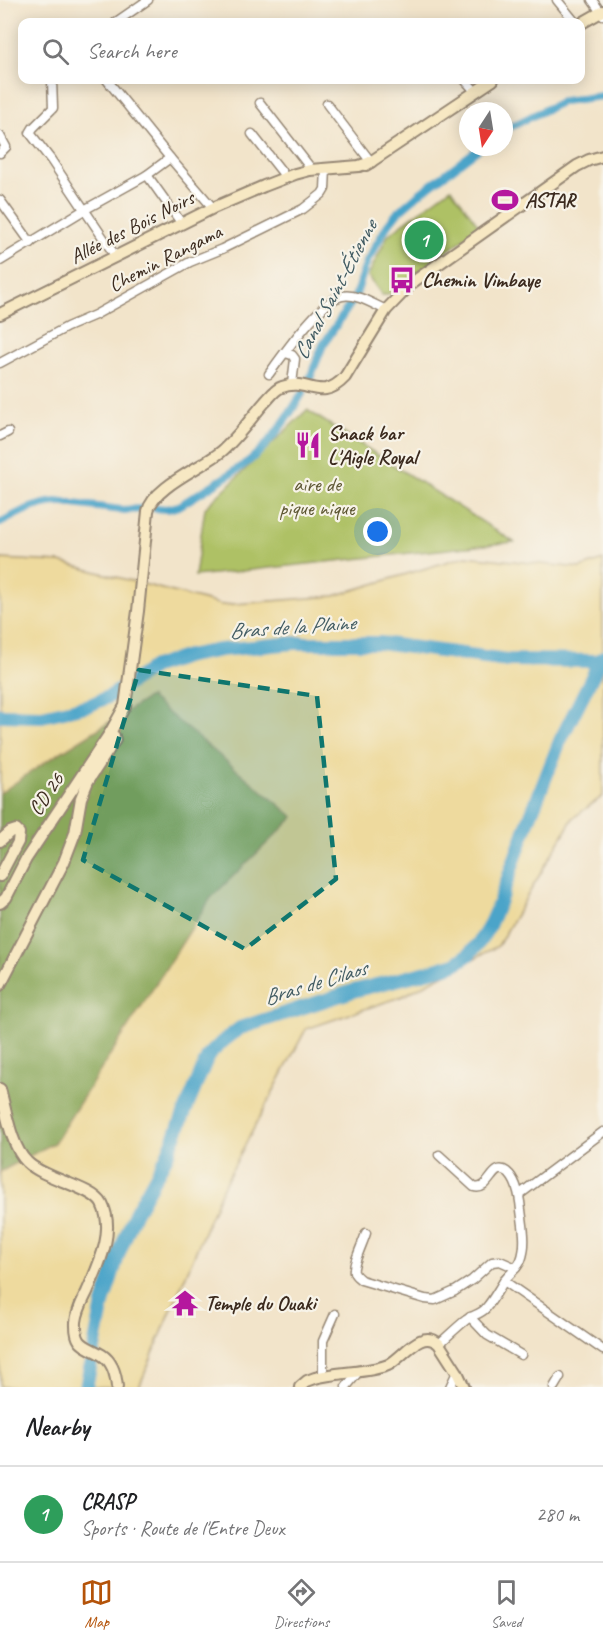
<!DOCTYPE html>
<html lang="en">
<head>
<meta charset="utf-8">
<style>
	body { margin:0; font-family:Caveat,sans-serif; background:#f2f2f2; color:#202124 }
	.compass { position:absolute; left:459px; top:102px; width:54px; height:54px; border-radius:50%; background:#fff; box-shadow:0 3px 15px #0003; rotate:192deg }
	.you { position:absolute; left:378px; top:532px; width:21px; height:21px; margin:-15px; border:4px solid #fff; border-radius:50%; background:#1a73e8; box-shadow:0 0 0 9px #1a73e833 }
	.badge { display:grid; place-items:center; width:39px; height:39px; border-radius:50%; background:#b45309; color:#fff; font-size:20px; font-weight:700 }
	.pin { position:absolute; translate:-50% -50%; border:3px solid #fff; box-shadow:0 2px 6px #0006 }
	.list { margin:0; padding:0; list-style:none }
	h2 { display:flex; justify-content:space-between; align-items:center; height:78px; margin:0; padding:0 24px; font-size:26px }
	h2 small { font-size:20px; font-weight:400; color:#757577 }
	.list li { display:grid; grid-template-columns:39px 1fr auto; gap:18px; align-items:center; box-sizing:border-box; height:96px; padding:0 24px; border-top:2px solid #e0e0e0 }
	.list b { display:block; font-size:22px; white-space:nowrap }
	.list p { margin:0; font-size:20px; white-space:nowrap; color:#757577 }
	.list em { font-size:20px; font-style:normal; color:#757577 }
	.icon { flex:none; width:33px; height:33px; fill:none; stroke:currentColor; stroke-width:2; stroke-linecap:round; stroke-linejoin:round }
	.map { position:relative; flex:none; width:603px; height:1387px; overflow:hidden }
	.search { position:absolute; background:#fff; box-shadow:0 3px 15px #0003; left:18px; right:18px; top:18px; height:66px; display:flex; align-items:center; gap:15px; box-sizing:border-box; padding:0 21px; border-radius:12px; color:#757577; font-size:22px }
	.sheet { height:174px; background:#fff }
	nav { display:flex; justify-content:space-around; align-items:center; box-sizing:border-box; height:84px; border-top:2px solid #e0e0e0; background:#fff; font-size:16px; color:#757577 }
	nav a { display:grid; justify-items:center; gap:3px }
	nav .on { color:#b45309 }
	.map>svg:first-child { display:block }
</style>
</head>
<body>
<div class="map">
<svg width="603" height="1387" viewBox="0 0 603 1387">
	<rect width="100%" height="100%" fill="#f7f3e8"/>
	<filter id="ink" filterUnits="userSpaceOnUse"><feTurbulence type="fractalNoise" baseFrequency=".0167" numOctaves="2"/><feDisplacementMap in="SourceGraphic" scale="12" xChannelSelector="R" yChannelSelector="G"/><feConvolveMatrix kernelMatrix="1 2 1 2 8 2 1 2 1" color-interpolation-filters="sRGB"/></filter>
	<filter id="wash" filterUnits="userSpaceOnUse"><feTurbulence type="fractalNoise" baseFrequency=".008" numOctaves="4" result="noise"/><feDisplacementMap in="SourceGraphic" scale="24" xChannelSelector="R" yChannelSelector="G"/><feGaussianBlur stdDeviation="1.35" result="paint"/><feColorMatrix in="noise" values="0 0 0 0 0 0 0 0 0 0 0 0 0 0 0 0 0 1.4 0 .05"/><feComposite in="paint" operator="in"/></filter>
	<g filter="url(#wash)">
		<rect width="100%" height="100%" fill="#f2e4ca"/>
		<!-- green -->
		<g fill="#aec165" stroke="#747642" stroke-width="1.5">
			<path d="M451,188L480,227L387,295H382L368,276L388,235Z"/>
			<path d="M307,410L514,542L195,576L205,508Z"/>
		</g>
		<!-- forest -->
		<path fill="#8aa75a" stroke="#62683c" stroke-width="1.5" d="M149,697L294,817L211,898L54,1143L0,1172V793L50,759Z"/>
		<!-- sand -->
		<path fill="#eeda9e" stroke="#94825e" stroke-width="1.5" d="M466,556L580,568L603,560V796L573,818L498,946L403,996L306,1029L222,1189L139,1387H0V1172L54,1143L211,898L294,817L149,697L50,759L0,793V559L60,562L222,605L334,596Z"/>
		<g fill="none" stroke-linecap="round" stroke-linejoin="round">
			<!-- canal -->
			<g stroke="#4ba4c9" stroke-width="8">
				<path d="M504,130L563,101L603,96"/>
				<path d="M308,383L323,345L355,297L367,261L387,226L398,212L419,194L481,147"/>
				<path d="M155,508L167,509L179,506C201,492 224,479 245,464C267,448 289,416 303,392"/>
				<path d="M0,523C18,513 35,504 56,502L122,510L143,509"/>
			</g>
			<!-- river -->
			<g stroke="#4ba4c9" stroke-width="14">
				<path d="M0,715L42,716L90,705L112,695L154,667L188,656L220,650L294,643H380L507,660L600,661"/>
				<path d="M86,1387L103,1304L119,1253L135,1213L166,1158L208,1056L222,1042L240,1028L353,991L435,970L455,964L468,955L478,944L488,928L499,903L527,825L560,741L600,661L603,657"/>
			</g>
		</g>
	</g>
	<g filter="url(#ink)">
		<g fill="none" stroke-linecap="round" stroke-linejoin="round">
			<!-- street casing -->
			<g stroke="#968774" stroke-width="11">
				<g id="street">
					<path d="M557,0L575,22"/>
					<path d="M592,0L603,15"/>
					<path d="M116,22L148,0"/>
					<path d="M52,80L53,108L33,128L30,133L51,160L116,257"/>
					<path d="M107,80L170,158L213,208"/>
					<path d="M465,80L475,91"/>
					<path d="M260,103L309,166L310,170"/>
					<path d="M327,104L371,162"/>
					<path d="M252,134L282,172L284,178"/>
					<path d="M0,136L6,147L0,153"/>
					<path d="M147,175L170,158"/>
					<path d="M0,200L31,243"/>
					<path d="M0,261L84,210L147,175L182,224"/>
					<path d="M285,353L292,355L295,359L292,384"/>
					<path d="M0,363L67,327L95,315L190,262L222,249L303,209L322,194L325,189L326,169"/>
					<path d="M269,374C282,356 321,300 342,296C356,293 373,304 386,310"/>
					<path d="M0,436L8,432"/>
					<path d="M520,1194L603,1132"/>
					<path d="M366,1233C364,1241 352,1265 354,1272C355,1276 358,1277 361,1280L425,1299L435,1300L455,1291L472,1280L492,1262L500,1261L516,1268"/>
					<path d="M504,1281L603,1350"/>
					<path d="M470,1317L487,1335L521,1355"/>
					<path d="M439,1344C448,1336 457,1327 466,1320C473,1315 481,1314 486,1308C493,1300 498,1290 504,1281C509,1274 518,1268 521,1260C527,1244 523,1226 521,1210C520,1199 517,1180 507,1172C492,1161 490,1192 474,1187L439,1155"/>
					<path d="M323,1376V1341L335,1314"/>
					<path d="M346,1387L359,1371"/>
					<path d="M450,1387L457,1372"/>
					<path d="M554,1387L560,1377"/>
				</g>
			</g>
			<!-- secondary casing -->
			<g stroke="#968774" stroke-width="14">
				<g id="secondary">
					<path d="M580,24L603,11"/>
					<path d="M366,165L493,80"/>
					<path d="M0,314L213,208L264,186L295,174L310,170L359,166L371,162"/>
					<path d="M0,841L10,832L16,830L19,833L18,842L0,876"/>
					<path d="M0,903L6,898L26,859L110,733L125,706L138,611L148,511C153,487 203,467 222,451C238,437 251,418 265,402C270,397 275,389 282,387C307,377 320,404 345,377L386,310L413,282L577,166L589,160L603,156"/>
					<path d="M0,985L64,862L75,833L81,798L88,781L115,740L114,736L110,733"/>
					<path d="M0,1089C6,1110 11,1147 27,1162C44,1179 93,1187 102,1204C116,1232 98,1266 87,1292C82,1302 77,1311 76,1322C75,1347 86,1345 102,1355C113,1362 116,1375 117,1387"/>
					<path d="M300,1387L307,1381L315,1378C336,1372 369,1373 388,1365C403,1358 421,1327 439,1344L457,1372L464,1387"/>
				</g>
			</g>
			<!-- street -->
			<use href="#street" stroke="#fff" stroke-width="8"/>
			<!-- secondary -->
			<use href="#secondary" stroke="#f7e8c3" stroke-width="10"/>
		</g>
	</g>
	<!-- marked area -->
	<path fill="#0f766e" fill-opacity="0.2" stroke="#0f766e" stroke-width="4.5" stroke-dasharray="12 8" stroke-linejoin="round" d="M139,670L317,696L336,879L245,949L83,860Z"/>
	<!-- icons -->
	<defs>
		<g id="stadium-bare" transform="scale(2.07)"><path d="M0-5a6.5 5 0 1 0 0 10a6.5 5 0 1 0 0-10ZM-3.5-1.8h7v3.6h-7Z" fill="#b5179e" stroke="#f7f3e8" stroke-width="2.5" paint-order="stroke"/></g>
		<g id="bus-bare" transform="scale(2.07)"><path d="M-5-6H5V4H4V6H2V4H-2V6H-4V4H-5ZM-3.5-4V0h7V-4ZM-3.5 1.2v1.5H-2V1.2ZM2 1.2v1.5H3.5V1.2Z" fill="#b5179e" stroke="#f7f3e8" stroke-width="2.5" paint-order="stroke"/></g>
		<g id="restaurant-bare" transform="scale(2.07)"><path d="M-5-6h1v4h1v-4h1v4h1v-4h1v5L-1.5 .5V6h-2V.5L-5-1ZM5-6V6H3V1.5H1.5Q1.5-4 5-6Z" fill="#b5179e" stroke="#f7f3e8" stroke-width="2.5" paint-order="stroke"/></g>
		<g id="temple-bare" transform="scale(2.07)"><path d="M0-6L5-2H3V0L6.5 2.5H4V6H1.5V3h-3V6H-4V2.5H-6.5L-3 0V-2H-5Z" fill="#b5179e" stroke="#f7f3e8" stroke-width="2.5" paint-order="stroke"/></g>
	</defs>
	<g fill-rule="evenodd">
		<use href="#stadium-bare" x="505" y="200"/>
		<use href="#bus-bare" x="402" y="280"/>
		<use href="#restaurant-bare" x="308" y="445"/>
		<use href="#temple-bare" x="185" y="1303"/>
	</g>
	<g text-anchor="middle" dominant-baseline="central" stroke-width="4.5" stroke-linejoin="round" paint-order="stroke">
		<!-- poi labels -->
		<g font-size="21" font-weight="bold" fill="#3b2a1e" stroke="#f7f3e8" text-anchor="start">
			<text x="525" y="200">ASTAR</text>
			<text x="422" y="280">Chemin Vimbaye</text>
			<text x="328" y="433">Snack bar<tspan x="328" dy="24">L'Aigle Royal</tspan></text>
			<text x="205" y="1303">Temple du Ouaki</text>
		</g>
		<!-- street labels -->
		<g font-size="21" fill="#3b2a1e" stroke="#f7f3e8">
			<text transform="translate(132 227) rotate(-27)">Allée des Bois Noirs</text>
			<text transform="translate(165 258) rotate(-27)">Chemin Rangama</text>
			<text transform="translate(46 794) rotate(-56)">CD 26</text>
		</g>
		<!-- park labels -->
		<g font-size="21" fill="#5e5733" stroke="#f7f3e8">
			<text x="317" y="484">aire de<tspan x="317" dy="24">pique nique</tspan></text>
		</g>
		<!-- water labels -->
		<g font-size="22" font-style="italic" fill="#415b62" stroke="#f7f3e8">
			<text transform="translate(335 290) rotate(-62)">Canal Saint-Étienne</text>
			<text transform="translate(292 627) rotate(-4)">Bras de la Plaine</text>
			<text transform="translate(315 983) rotate(-17)">Bras de Cilaos</text>
		</g>
	</g>
</svg>
<svg class="compass" viewBox="-18 -18 36 36"><path d="M0-13l5 13h-10z" fill="#e53935"/><path d="M0 13l5-13h-10z" fill="#757577"/></svg>
<div class="you"></div>
<div class="pin badge" style="left:424px;top:240px;background:#2e9e5b">1</div>
<div class="search"><svg class="icon" aria-label="search" viewBox="0 0 24 24"><circle cx="10" cy="10" r="6"/><path d="M15 15l6 6"/></svg>Search here</div>
</div>
<section class="sheet">
<h2>Nearby<small></small></h2>
<ul class="list">
<li><span class="badge" style="background:#2e9e5b">1</span><div><b>CRASP</b><p>Sports · Route de l'Entre Deux</p></div><em>280 m</em></li>
</ul>
</section>
<nav>
<a class="on"><svg class="icon" aria-label="map" viewBox="0 0 24 24"><path d="M3 6l6-2 6 2 6-2v14l-6 2-6-2-6 2zM9 4v14M15 6v14"/></svg>Map</a>
<a><svg class="icon" aria-label="directions" viewBox="0 0 24 24"><path d="M12 3l9 9-9 9-9-9zM9 14v-3h6M13 9l2 2-2 2"/></svg>Directions</a>
<a><svg class="icon" aria-label="saved" viewBox="0 0 24 24"><path d="M7 4h10v16l-5-4-5 4z"/></svg>Saved</a>
</nav>
</body>
</html>
